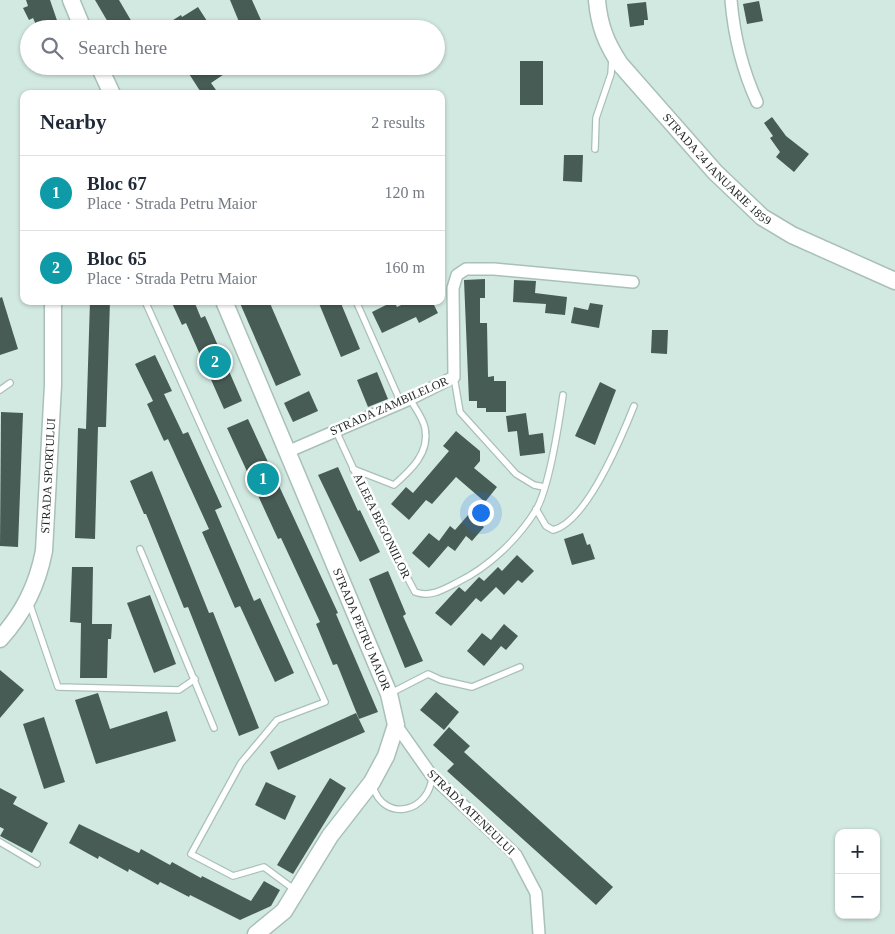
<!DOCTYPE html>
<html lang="en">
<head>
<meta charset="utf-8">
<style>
	body { margin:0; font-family:Georgia,serif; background:#f2f2f3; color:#1f2937 }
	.controls { position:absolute; right:15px; bottom:15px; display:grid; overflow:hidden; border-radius:10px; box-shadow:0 1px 4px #0004 }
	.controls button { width:45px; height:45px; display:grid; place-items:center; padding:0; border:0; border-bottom:1px solid #e0e1e3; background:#fff; color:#1f2937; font:25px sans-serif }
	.you { position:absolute; left:480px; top:512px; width:18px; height:18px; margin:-12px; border:4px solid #fff; border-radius:50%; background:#1a73e8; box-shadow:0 0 0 8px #1a73e833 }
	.badge { display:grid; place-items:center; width:32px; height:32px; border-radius:50%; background:#a2328f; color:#fff; font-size:16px; font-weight:700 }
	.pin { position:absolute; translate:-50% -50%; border:2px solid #fff; box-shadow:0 1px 5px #0006 }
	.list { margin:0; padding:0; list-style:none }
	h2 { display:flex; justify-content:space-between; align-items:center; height:65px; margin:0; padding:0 20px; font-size:21px }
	h2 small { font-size:16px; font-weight:400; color:#747a83 }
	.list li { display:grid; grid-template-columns:32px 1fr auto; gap:15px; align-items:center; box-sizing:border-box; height:75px; padding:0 20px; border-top:1px solid #e0e1e3 }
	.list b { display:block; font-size:19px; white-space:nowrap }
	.list p { margin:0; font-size:16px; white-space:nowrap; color:#747a83 }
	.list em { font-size:16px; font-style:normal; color:#747a83 }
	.icon { flex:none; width:28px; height:28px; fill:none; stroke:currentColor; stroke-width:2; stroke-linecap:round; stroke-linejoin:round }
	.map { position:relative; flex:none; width:895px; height:934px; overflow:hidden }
	.search { position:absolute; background:#fff; box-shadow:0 1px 4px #0004; left:20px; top:20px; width:425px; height:55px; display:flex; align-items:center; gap:12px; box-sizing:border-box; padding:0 18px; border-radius:28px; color:#747a83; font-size:19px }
	.panel { position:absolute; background:#fff; box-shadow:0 1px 4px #0004; left:20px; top:90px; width:425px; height:215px; border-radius:10px }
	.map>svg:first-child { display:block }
</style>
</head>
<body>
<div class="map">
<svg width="895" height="934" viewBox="0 0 895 934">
	<rect width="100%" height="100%" fill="#d2e9e2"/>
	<!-- building -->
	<g fill="#485c56">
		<path d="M26,0H50L60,29H38L33,18L29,20L23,8L28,6Z"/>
		<path d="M95,0H119L136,29H112Z"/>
		<path d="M230,0H252L265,29H242Z"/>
		<path d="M759,1L763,21L747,24L743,4Z"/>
		<path d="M646,2L648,20H644V25L630,27L627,4Z"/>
		<path d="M198,7L207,21L195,29H159L181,15L182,17Z"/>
		<rect x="520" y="61" width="23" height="44"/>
		<path d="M184,66H236L211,83L216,90L210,94H202Z"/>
		<path d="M772,117L786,136L809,154L794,172L776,157L780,152L770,138L773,136L764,123Z"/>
		<path d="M564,155H583L582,182L563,181Z"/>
		<path d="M485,279V298H480V323H487L488,377L494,376V381H506V412H486V408H477V401H469L464,280Z"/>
		<path d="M514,280L536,281L535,293L567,297L565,315L545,313L546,304L513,302Z"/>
		<path d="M2,297L18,349L0,355V298Z"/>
		<path d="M90,301H110L106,427H98L95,539L75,538L78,428L86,429Z"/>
		<path d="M171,301H194L201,318L205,316L242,401L224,409L186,323L182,325Z"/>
		<path d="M239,301H269L301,375L276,386Z"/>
		<path d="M318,301H340L360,349L341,357Z"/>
		<path d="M394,301L397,307L409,301H432L438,313L419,323L416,317L382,333L372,312Z"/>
		<path d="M590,303L603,305L599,328L571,323L574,307L588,310Z"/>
		<path d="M652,330H668L667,354L651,353Z"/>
		<path d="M155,355L172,391L164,394L183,434L188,432L222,507L215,510L254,601L260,598L294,673L275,682L240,606L235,608L202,532L209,529L168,439L164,441L147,404L153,401L135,364Z"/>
		<path d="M377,372L388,399L368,407L357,380Z"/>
		<path d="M600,382L616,390L595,445L575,436Z"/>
		<path d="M309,391L318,411L293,422L284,403Z"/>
		<path d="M1,412L23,413L18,547L0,546Z"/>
		<path d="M526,413L529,435L543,433L545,453L520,456L517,431L508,432L506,416Z"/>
		<path d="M248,419L338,613L336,614L378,712L359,719L337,664L333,665L316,624L320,622L281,538L278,539L227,428Z"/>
		<path d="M456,431L480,451V461L474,468L497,487L485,502L456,477L432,504L426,500L409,520L391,504L406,487L413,493L449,451L443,446Z"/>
		<path d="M338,467L358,511L360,510L380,552L360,562L318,475Z"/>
		<path d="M152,471L209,613L213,612L259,728L239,736L188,607L184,608L146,514H144L130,481Z"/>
		<path d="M469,514L484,527L472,541L466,536L455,551L448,546L429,568L412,553L429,533L439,541L450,526L455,530Z"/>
		<path d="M583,533L587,545L590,544L595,559L572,565L564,539Z"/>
		<path d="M517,555L534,571L522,583L518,580L504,595L496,587L481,602L476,598L451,626L435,613L459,587L465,592L479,577L484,581L498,567L502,571Z"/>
		<path d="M72,567H93L92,624H112L111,639H108L107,678H80L81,623L70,622Z"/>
		<path d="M388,571L406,614L403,616L423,661L405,668L369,579Z"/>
		<path d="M150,595L176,664L154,673L127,603Z"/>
		<path d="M504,624L518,636L506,650L501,646L484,666L467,651L482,633L491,640Z"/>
		<path d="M0,670L24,690L0,718Z"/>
		<path d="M436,692L459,712L444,730L420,710Z"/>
		<path d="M98,693L110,729L167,711L176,741L96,764L75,700Z"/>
		<path d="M356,713L365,732L278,770L270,752Z"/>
		<path d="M44,717L65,782L44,789L23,724Z"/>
		<path d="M449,727L470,746L464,752L613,887L596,905L447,771L454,764L433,745Z"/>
		<path d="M330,778L346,788L293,874L277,865Z"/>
		<path d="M266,782L296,796L285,820L255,805Z"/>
		<path d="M0,788L17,797L13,804L48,823L32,853L0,836L4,829L0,827Z"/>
		<path d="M79,824L139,853L141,849L170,865L172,862L201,878L202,876L251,901L264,881L280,890L271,906L240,920L190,895L189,897L160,882L158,885L129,869L128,872L99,856L98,859L69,843Z"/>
	</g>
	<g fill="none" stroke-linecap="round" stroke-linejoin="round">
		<!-- lane casing -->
		<g stroke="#a9c0b8" stroke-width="8">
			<g id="lane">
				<path d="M595,149L596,118L611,74L612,59"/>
				<path d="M145,301L325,702L277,720L241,763L191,854L233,876L264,867L295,890"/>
				<path d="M356,301L401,403"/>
				<path d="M454,377L460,412L516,474L534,485L544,487"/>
				<path d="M0,390L10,383"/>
				<path d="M336,431L379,524L415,592C431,598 444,589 458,582C489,567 518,539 536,510C550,486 559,423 563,395"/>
				<path d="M353,469L394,485C411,470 430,453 425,428C423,418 415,408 410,399"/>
				<path d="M536,509L546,526L553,530C587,522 622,436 634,406"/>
				<path d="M140,549L214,728"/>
				<path d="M29,602L58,687L179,690L195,679"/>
				<path d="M391,693L428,674L441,680L472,687L520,667"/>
				<path d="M373,786C383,823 430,813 432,776"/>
				<path d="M0,842L37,864"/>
			</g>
		</g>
		<!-- street casing -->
		<g stroke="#a9c0b8" stroke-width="14">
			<g id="street">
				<path d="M731,0C734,36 742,69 757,102"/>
				<path d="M287,452L410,399L454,377L453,288L457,275L466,269H494L633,282"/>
				<path d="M396,725L432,776L516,855L536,893L539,934"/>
			</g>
		</g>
		<!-- secondary casing -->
		<g stroke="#a9c0b8" stroke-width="19">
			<g id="secondary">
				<path d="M71,0L83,29"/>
				<path id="s1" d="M597,0C599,25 606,43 620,64L715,172L762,217L792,235L895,281"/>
				<path d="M99,66L112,94"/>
				<path id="s2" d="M224,301L389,694L396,725L386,756L372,782L330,836L284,911L256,934"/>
				<path id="s3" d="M0,639C24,612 37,586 44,551L53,385V301"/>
			</g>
		</g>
		<!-- lane -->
		<use href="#lane" stroke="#fff" stroke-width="5.5"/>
		<!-- street -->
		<use href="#street" stroke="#fff" stroke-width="11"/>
		<!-- secondary -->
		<use href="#secondary" stroke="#fff" stroke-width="16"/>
	</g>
	<g text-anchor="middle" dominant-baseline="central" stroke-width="5" stroke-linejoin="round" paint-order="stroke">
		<!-- street labels -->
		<g font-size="12" fill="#1e2624" stroke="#fff">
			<text stroke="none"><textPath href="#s1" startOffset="212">STRADA 24 IANUARIE 1859</textPath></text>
			<text transform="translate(389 406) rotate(-24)">STRADA ZAMBILELOR</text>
			<text stroke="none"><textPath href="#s3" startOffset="175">STRADA SPORTULUI</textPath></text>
			<text transform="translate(382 526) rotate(64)">ALEEA BEGONIILOR</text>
			<text stroke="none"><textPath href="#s2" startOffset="356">STRADA PETRU MAIOR</textPath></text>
			<text transform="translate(471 812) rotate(44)">STRADA ATENEULUI</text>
		</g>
	</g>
</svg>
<div class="controls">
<button>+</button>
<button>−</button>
</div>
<div class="you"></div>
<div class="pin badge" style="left:263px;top:479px;background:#0f9aa8">1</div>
<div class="pin badge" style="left:215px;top:362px;background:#0f9aa8">2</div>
<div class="search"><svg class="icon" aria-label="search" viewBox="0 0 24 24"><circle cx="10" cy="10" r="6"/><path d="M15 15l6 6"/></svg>Search here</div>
<section class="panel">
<h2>Nearby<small>2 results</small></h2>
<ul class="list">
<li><span class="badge" style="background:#0f9aa8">1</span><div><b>Bloc 67</b><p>Place · Strada Petru Maior</p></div><em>120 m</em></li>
<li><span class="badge" style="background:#0f9aa8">2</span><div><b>Bloc 65</b><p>Place · Strada Petru Maior</p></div><em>160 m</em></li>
</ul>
</section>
</div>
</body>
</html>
